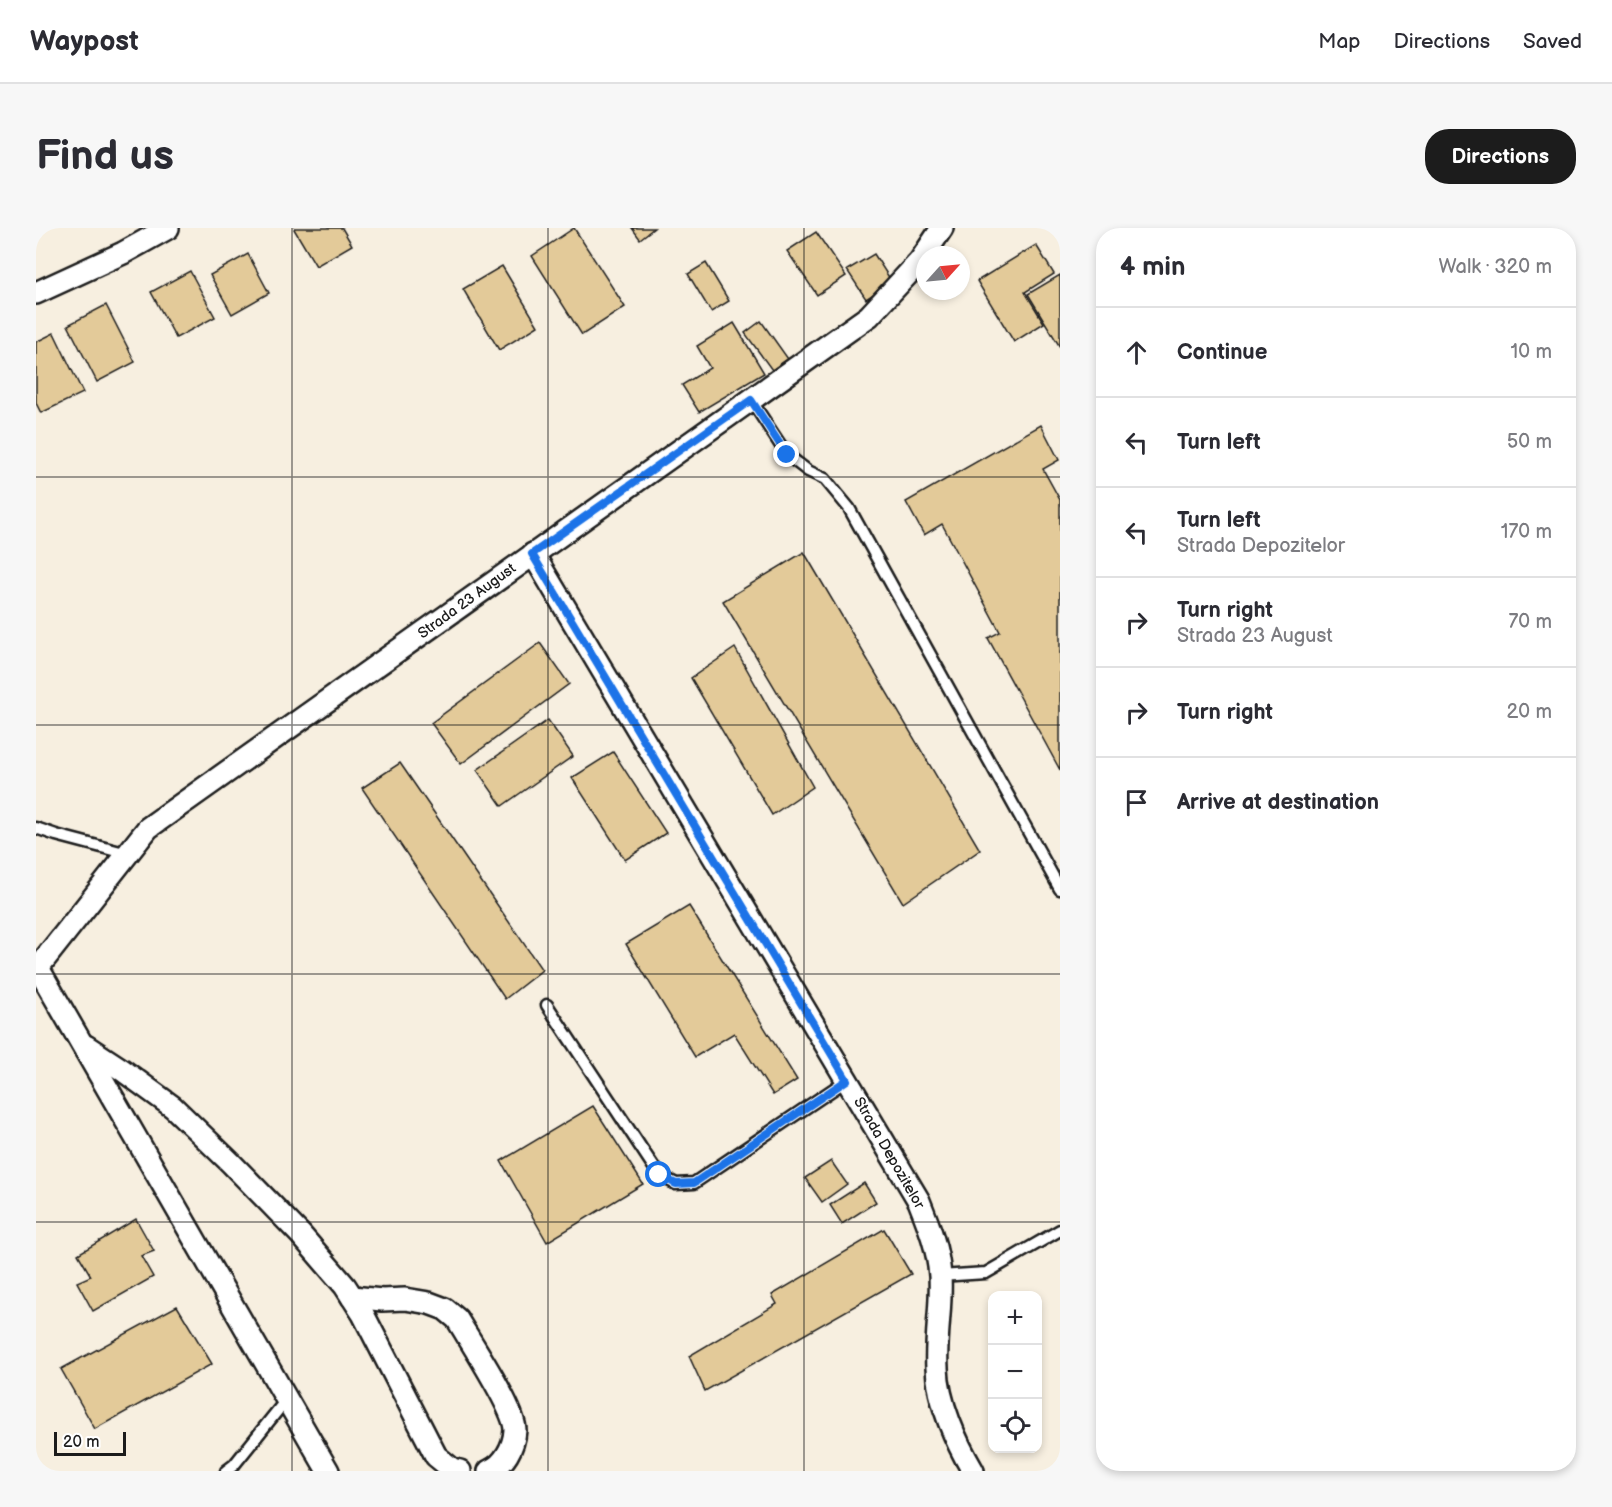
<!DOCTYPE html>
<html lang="en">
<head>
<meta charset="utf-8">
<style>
	body { margin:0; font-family:"Balsamiq Sans",sans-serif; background:#f7f7f7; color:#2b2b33 }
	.controls { position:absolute; right:18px; bottom:18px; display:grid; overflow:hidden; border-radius:12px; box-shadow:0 3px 9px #0003 }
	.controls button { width:54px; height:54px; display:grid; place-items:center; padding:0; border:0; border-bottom:2px solid #e1e1e2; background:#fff; color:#2b2b33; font:30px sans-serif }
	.compass { position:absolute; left:880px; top:18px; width:54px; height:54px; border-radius:50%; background:#fff; box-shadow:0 3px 9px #0003; rotate:63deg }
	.scale { position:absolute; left:18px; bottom:15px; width:72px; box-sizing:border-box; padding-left:6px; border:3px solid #1c1c1c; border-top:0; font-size:16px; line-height:21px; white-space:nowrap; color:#1c1c1c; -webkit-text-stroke:4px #fff; paint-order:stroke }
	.stop { position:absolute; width:18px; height:18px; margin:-14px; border:4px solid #1a73e8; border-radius:50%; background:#fff }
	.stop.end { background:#1a73e8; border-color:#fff; box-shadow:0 2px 6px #0008 }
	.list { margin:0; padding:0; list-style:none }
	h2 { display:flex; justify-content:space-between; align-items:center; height:78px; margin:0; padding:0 24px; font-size:26px }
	h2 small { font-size:20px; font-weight:400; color:#7c7c81 }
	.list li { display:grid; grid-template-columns:39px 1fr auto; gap:18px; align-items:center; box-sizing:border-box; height:90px; padding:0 24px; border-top:2px solid #e1e1e2 }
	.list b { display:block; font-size:22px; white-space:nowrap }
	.list p { margin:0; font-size:20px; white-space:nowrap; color:#7c7c81 }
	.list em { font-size:20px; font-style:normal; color:#7c7c81 }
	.icon { flex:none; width:33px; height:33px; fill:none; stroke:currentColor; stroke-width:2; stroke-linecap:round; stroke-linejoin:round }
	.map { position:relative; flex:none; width:1024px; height:1243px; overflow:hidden; border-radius:24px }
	header { display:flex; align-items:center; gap:36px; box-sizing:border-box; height:84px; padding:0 30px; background:#fff; border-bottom:2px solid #e1e1e2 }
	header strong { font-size:28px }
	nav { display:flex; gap:33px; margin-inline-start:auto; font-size:21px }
	.intro { display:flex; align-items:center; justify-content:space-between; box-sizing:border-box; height:144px; padding:0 36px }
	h1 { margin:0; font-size:42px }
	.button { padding:15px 27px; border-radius:24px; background:#1c1c1c; color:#fff; font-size:21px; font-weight:700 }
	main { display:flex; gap:36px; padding:0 36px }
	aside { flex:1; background:#fff; border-radius:24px; box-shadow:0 3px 9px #0003 }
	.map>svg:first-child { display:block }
</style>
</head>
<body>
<header>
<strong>Waypost</strong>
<nav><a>Map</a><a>Directions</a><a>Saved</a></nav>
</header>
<div class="intro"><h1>Find us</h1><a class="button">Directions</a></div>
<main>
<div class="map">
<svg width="1024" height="1243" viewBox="0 0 1024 1243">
	<rect width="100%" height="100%" fill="#f7efe0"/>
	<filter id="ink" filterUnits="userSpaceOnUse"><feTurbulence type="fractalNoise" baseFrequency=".0167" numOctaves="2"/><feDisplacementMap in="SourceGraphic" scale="12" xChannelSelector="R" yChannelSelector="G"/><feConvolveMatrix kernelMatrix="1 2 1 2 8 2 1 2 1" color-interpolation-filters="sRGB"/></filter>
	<g filter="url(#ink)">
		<!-- building -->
		<g fill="#e3ca99" stroke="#1c1c1c" stroke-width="1.5">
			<path d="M259,0H306L316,17L280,38L258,1Z"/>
			<path d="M538,0L589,79L546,107L496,28Z"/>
			<path d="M596,0H618L604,11Z"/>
			<path d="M780,4L810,48L781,67L751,23Z"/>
			<path d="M1000,17L1018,46L989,64L1008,95L978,114L941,53Z"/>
			<path d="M212,26L233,65L196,86L174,47Z"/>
			<path d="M838,26L856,54L830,71L811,42Z"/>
			<path d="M670,35L693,73L675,84L652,46Z"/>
			<path d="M466,38L502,98L463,122L427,61Z"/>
			<path d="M154,43L179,89L140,110L115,64Z"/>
			<path d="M1024,47V119L992,66Z"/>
			<path d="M70,77L99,134L61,154L32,97Z"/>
			<path d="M725,93L752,131L736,142L709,105Z"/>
			<path d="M698,95L728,145L663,184L646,157L674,140L661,118Z"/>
			<path d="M18,105L47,165L5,185L0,175V114Z"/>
			<path d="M1005,197L1023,232L1007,241L1024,272V542L952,410L964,404L906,296L888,307L870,274Z"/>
			<path d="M768,324L944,622L867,675L687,373Z"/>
			<path d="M504,415L533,456L425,536L395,495Z"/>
			<path d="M699,420L777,559L736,587L655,450Z"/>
			<path d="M512,492L537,528L466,578L441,542Z"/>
			<path d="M577,524L630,605L589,632L536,550Z"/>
			<path d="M364,535L506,742L469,771L326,560Z"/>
			<path d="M653,678L761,852L737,867L698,805L659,829L590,716Z"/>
			<path d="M557,878L607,956L511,1014L465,933Z"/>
			<path d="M795,933L811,956L786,974L769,950Z"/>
			<path d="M828,955L840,974L806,996L794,977Z"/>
			<path d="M100,991L118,1023L105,1028L117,1049L57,1083L41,1054L55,1048L42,1026Z"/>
			<path d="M848,1001L875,1046L669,1163L653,1128L741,1076L736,1067Z"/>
			<path d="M141,1078L176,1136L59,1201L25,1141Z"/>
		</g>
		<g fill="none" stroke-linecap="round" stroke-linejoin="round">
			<!-- service casing -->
			<g stroke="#1c1c1c" stroke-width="15">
				<g id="service">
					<path d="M715,172L751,227L772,243L789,251L813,280L1024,661"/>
					<path d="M0,600L20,607L92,626"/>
					<path d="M511,777L623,947L640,956L658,955L811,852"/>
					<path d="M904,1048L950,1045L1024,1002"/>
					<path d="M190,1243L198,1237L250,1172"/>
				</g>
			</g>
			<!-- minor casing -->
			<g stroke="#1c1c1c" stroke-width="26">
				<g id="minor">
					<path d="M0,65L87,25L132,0"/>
					<path d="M497,326L883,973C893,998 902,1021 904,1048C906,1078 899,1109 901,1140C902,1174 920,1214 937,1243"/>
					<path d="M2,740L292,1243"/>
					<path d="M0,742L112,600L833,88L884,33L906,0"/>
					<path d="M50,818L85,841L137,879L195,935L265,1007L309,1058L327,1086L400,1228L416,1241L424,1243"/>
					<path d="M316,1069L346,1072L369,1071L393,1075L409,1081L421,1091C434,1113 479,1181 479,1202C478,1219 468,1237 453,1243"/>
				</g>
			</g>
			<!-- service -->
			<use href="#service" stroke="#fff" stroke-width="10"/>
			<!-- minor -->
			<use href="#minor" stroke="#fff" stroke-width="21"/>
		</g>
	</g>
	<g fill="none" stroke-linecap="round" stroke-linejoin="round" filter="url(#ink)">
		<!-- route -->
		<path stroke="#1a73e8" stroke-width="8" d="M623,947L640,956L658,955L811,852L496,326L715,172L751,227"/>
	</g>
	<!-- grid -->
	<path fill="none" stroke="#1c1c1c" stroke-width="1.5" stroke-opacity="0.55" d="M256,0V1243M512,0V1243M768,0V1243M0,249H1024M0,497H1024M0,746H1024M0,994H1024"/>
	<g text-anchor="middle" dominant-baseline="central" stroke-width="4.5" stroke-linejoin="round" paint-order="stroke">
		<!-- street labels -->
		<g font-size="15" fill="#1c1c1c" stroke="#fff">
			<text transform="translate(431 373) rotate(-36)">Strada 23 August</text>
			<text transform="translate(853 925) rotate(60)">Strada Depozitelor</text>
		</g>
	</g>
</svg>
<div class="controls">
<button>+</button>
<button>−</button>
<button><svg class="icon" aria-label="locate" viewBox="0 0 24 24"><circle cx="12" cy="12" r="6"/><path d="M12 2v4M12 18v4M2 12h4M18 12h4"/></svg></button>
</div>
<svg class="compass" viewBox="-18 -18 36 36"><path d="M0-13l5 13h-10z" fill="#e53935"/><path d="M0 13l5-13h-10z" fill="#7c7c81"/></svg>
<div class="scale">20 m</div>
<div class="stop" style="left:623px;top:947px"></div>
<div class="stop end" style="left:751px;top:227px"></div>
</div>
<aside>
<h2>4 min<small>Walk · 320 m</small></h2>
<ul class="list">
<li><svg class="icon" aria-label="ahead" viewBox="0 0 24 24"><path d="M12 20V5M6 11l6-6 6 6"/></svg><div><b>Continue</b></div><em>10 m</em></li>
<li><svg class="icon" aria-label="left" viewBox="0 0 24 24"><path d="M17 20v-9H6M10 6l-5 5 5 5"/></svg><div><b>Turn left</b></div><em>50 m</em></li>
<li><svg class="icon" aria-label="left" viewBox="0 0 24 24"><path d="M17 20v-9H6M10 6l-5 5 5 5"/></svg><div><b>Turn left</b><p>Strada Depozitelor</p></div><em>170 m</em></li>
<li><svg class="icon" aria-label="right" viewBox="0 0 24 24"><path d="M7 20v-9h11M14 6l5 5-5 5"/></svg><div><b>Turn right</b><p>Strada 23 August</p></div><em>70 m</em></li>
<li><svg class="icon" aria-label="right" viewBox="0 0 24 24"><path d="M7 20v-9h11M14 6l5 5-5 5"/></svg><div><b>Turn right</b></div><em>20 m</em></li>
<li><svg class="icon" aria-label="arrive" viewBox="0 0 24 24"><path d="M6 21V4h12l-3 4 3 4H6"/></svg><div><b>Arrive at destination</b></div></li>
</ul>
</aside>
</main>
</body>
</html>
